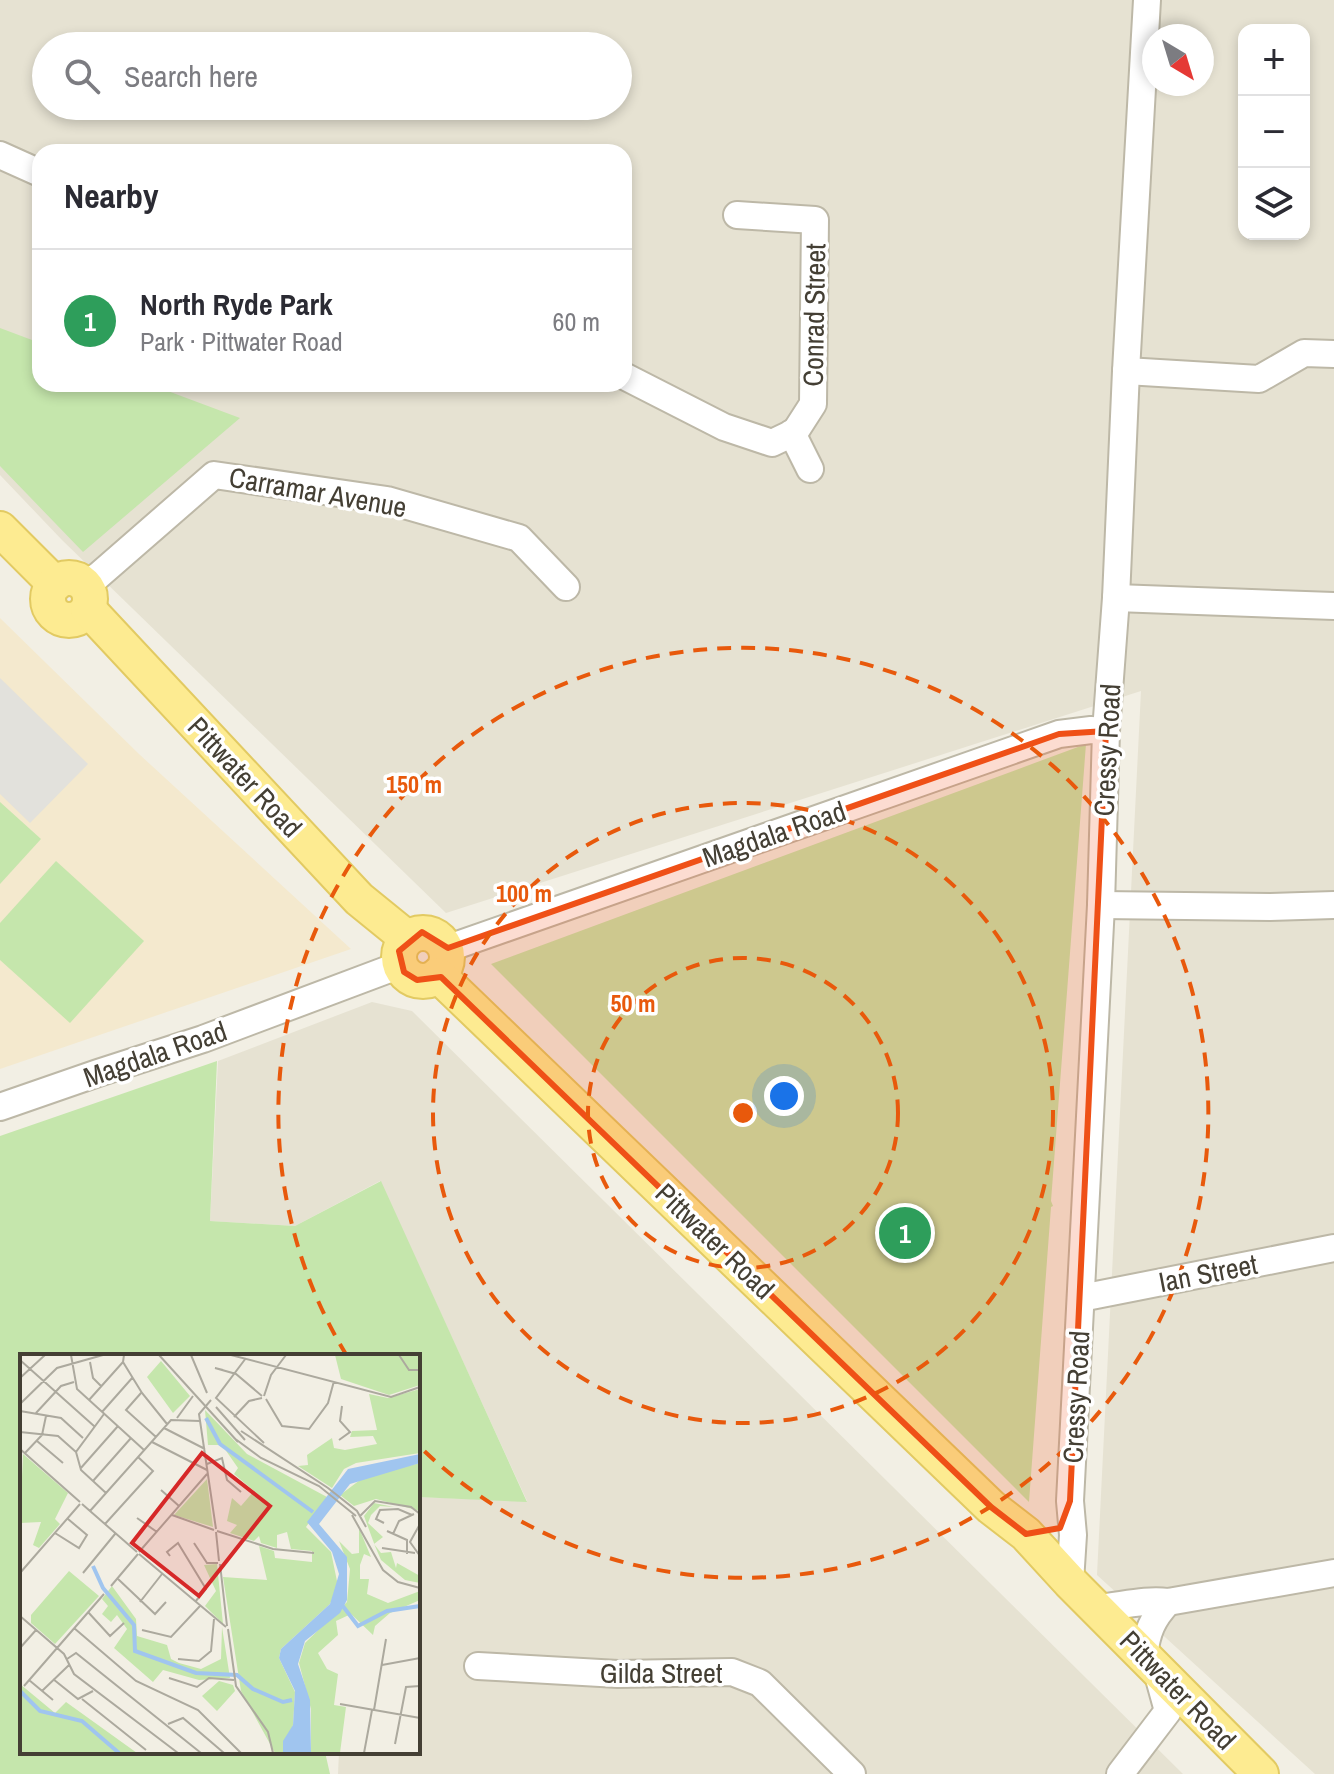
<!DOCTYPE html>
<html lang="en">
<head>
<meta charset="utf-8">
<style>
	body { margin:0; font-family:"Archivo Narrow",sans-serif; background:#f2f2f3; color:#2b2b33 }
	.controls { position:absolute; right:24px; top:24px; display:grid; overflow:hidden; border-radius:16px; box-shadow:0 4px 12px #0003 }
	.controls button { width:72px; height:72px; display:grid; place-items:center; padding:0; border:0; border-bottom:2px solid #e1e1e2; background:#fff; color:#2b2b33; font:40px sans-serif }
	.compass { position:absolute; left:1142px; top:24px; width:72px; height:72px; border-radius:50%; background:#fff; box-shadow:0 4px 12px #0003; rotate:142deg }
	.you { position:absolute; left:784px; top:1096px; width:28px; height:28px; margin:-20px; border:6px solid #fff; border-radius:50%; background:#1a73e8; box-shadow:0 0 0 12px #1a73e833 }
	.badge { display:grid; place-items:center; width:52px; height:52px; border-radius:50%; background:#d93025; color:#fff; font-size:26px; font-weight:700 }
	.pin { position:absolute; translate:-50% -50%; border:4px solid #fff; box-shadow:0 2px 8px #0006 }
	.list { margin:0; padding:0; list-style:none }
	h2 { display:flex; justify-content:space-between; align-items:center; height:104px; margin:0; padding:0 32px; font-size:34px }
	h2 small { font-size:26px; font-weight:400; color:#7c7c81 }
	.list li { display:grid; grid-template-columns:52px 1fr auto; gap:24px; align-items:center; box-sizing:border-box; height:144px; padding:0 32px; border-top:2px solid #e1e1e2 }
	.list b { display:block; font-size:30px; white-space:nowrap }
	.list p { margin:0; font-size:26px; white-space:nowrap; color:#7c7c81 }
	.list em { font-size:26px; font-style:normal; color:#7c7c81 }
	.icon { flex:none; width:44px; height:44px; fill:none; stroke:currentColor; stroke-width:2; stroke-linecap:round; stroke-linejoin:round }
	.map { position:relative; flex:none; width:1334px; height:1774px; overflow:hidden }
	.search { position:absolute; background:#fff; box-shadow:0 4px 12px #0003; left:32px; top:32px; width:600px; height:88px; display:flex; align-items:center; gap:20px; box-sizing:border-box; padding:0 28px; border-radius:44px; color:#7c7c81; font-size:30px }
	.panel { position:absolute; background:#fff; box-shadow:0 4px 12px #0003; left:32px; top:144px; width:600px; height:248px; border-radius:24px }
	.map>svg:first-child { display:block }
</style>
</head>
<body>
<div class="map">
<svg width="1334" height="1774" viewBox="0 0 1334 1774">
	<rect width="100%" height="100%" fill="#f2efe4"/>
	<!-- residential -->
	<g fill="#e6e2d2" fill-rule="evenodd">
		<path d="M0,0H1334V1774H1315L1097,1575L1141,691L446,913L62,540L0,475ZM1244,30H1304V234H1244ZM1154,36H1202V84H1154ZM46,46H618V106H46ZM40,152H624V384H40Z"/>
		<path d="M372,1002L412,1011L1183,1774H338L339,1752H418V1497L527,1501L380,1181L295,1226L210,1221L218,1061Z"/>
	</g>
	<!-- commercial -->
	<path fill="#f4e9ce" d="M0,618L139,754L351,949L0,1069Z"/>
	<!-- green -->
	<g fill="#c5e6ac">
		<path d="M0,328L40,343V384H149L240,418L83,552L0,466Z"/>
		<path d="M1086,744L1051,1201L1053,1206L1051,1207L1029,1502L491,964Z"/>
		<path d="M0,802L41,839L0,884Z"/>
		<path d="M56,861L144,941L70,1023L0,960V923Z"/>
		<path d="M217,1061L210,1221L295,1226L381,1181L527,1502L418,1497V1356H22V1752H325L330,1774H0V1136Z"/>
	</g>
	<!-- parking -->
	<path fill="#e2e1dc" d="M0,678L88,764L30,823L0,794Z"/>
	<g fill="none" stroke-linecap="round" stroke-linejoin="round">
		<!-- minor casing -->
		<g stroke="#bdb8a7" stroke-width="30">
			<g id="minor">
				<path d="M0,155L40,173"/>
				<path d="M1126,371L1259,379L1304,353L1334,354"/>
				<path d="M624,376L724,427L772,443L795,432L813,404L815,220L737,215"/>
				<path d="M792,433L810,469"/>
				<path d="M85,585L98,576L214,475L387,500L519,538L566,587"/>
				<path d="M1116,598L1334,606"/>
				<path d="M1101,905L1270,907L1334,905"/>
				<path d="M446,949L1059,734L1091,730L1106,731"/>
				<path d="M0,1107L98,1073L203,1039L400,965"/>
				<path d="M1081,1298L1334,1248"/>
				<path d="M1070,1582L1073,1535L1070,1501L1101,905L1106,731L1116,598L1126,371L1147,0"/>
				<path d="M1097,1608C1121,1606 1145,1599 1168,1602L1334,1573"/>
				<path d="M1144,1655C1147,1632 1152,1619 1168,1602"/>
				<path d="M478,1666L618,1674L732,1672L760,1683L852,1774"/>
				<path d="M1120,1774L1168,1711L1157,1671"/>
			</g>
		</g>
		<!-- major casing -->
		<g stroke="#e2ca62" stroke-width="38">
			<g id="major">
				<path d="M0,529L55,584"/>
				<circle cx="69" cy="599" r="21"/>
				<path d="M88,609L359,899L407,938"/>
				<circle cx="423" cy="957" r="24"/>
				<path d="M438,975L991,1507L1026,1534L1070,1582L1261,1774"/>
			</g>
		</g>
		<!-- minor -->
		<use href="#minor" stroke="#fff" stroke-width="26"/>
		<!-- major -->
		<use href="#major" stroke="#fdeb91" stroke-width="34"/>
	</g>
	<!-- marked area -->
	<path fill="#ef5017" fill-opacity="0.2" stroke="#ef5017" stroke-width="6" stroke-linejoin="round" d="M1106,731L1070,1501L1060,1528L1026,1534L991,1507L441,977L417,980L404,972L399,951L422,932L448,948L1059,734Z"/>
	<!-- distance rings -->
	<g fill="none" stroke="#e8590c" stroke-width="4" stroke-dasharray="14 10">
		<circle cx="743" cy="1113" r="155"/>
		<circle cx="743" cy="1113" r="310"/>
		<path d="M347 1356A465 465 0 1 1 420 1447"/>
	</g>
	<g text-anchor="middle" dominant-baseline="central" stroke-width="7" stroke-linejoin="round" paint-order="stroke">
		<!-- street labels -->
		<g font-size="28" fill="#443f34" stroke="#fff">
			<text transform="translate(814 315) rotate(-89)">Conrad Street</text>
			<text transform="translate(318 492) rotate(10)">Carramar Avenue</text>
			<text transform="translate(1107 750) rotate(-87)">Cressy Road</text>
			<text transform="translate(245 777) rotate(47)">Pittwater Road</text>
			<text transform="translate(774 834) rotate(-19)">Magdala Road</text>
			<text transform="translate(155 1054) rotate(-19)">Magdala Road</text>
			<text transform="translate(715 1241) rotate(44)">Pittwater Road</text>
			<text transform="translate(1208 1273) rotate(-11)">Ian Street</text>
			<text transform="translate(1076 1397) rotate(-87)">Cressy Road</text>
			<text x="661" y="1673">Gilda Street</text>
			<text transform="translate(1178 1690) rotate(46)">Pittwater Road</text>
		</g>
	</g>
	<!-- overview -->
	<g transform="translate(20 1354)">
		<rect width="400" height="400" fill="#f2efe4"/>
		<path d="M315,1H395L400,3V31L369,41L321,25ZM141,7L170,42L153,59L127,23ZM400,35V99L336,109L324,115L312,134L278,112L288,111L287,101L312,84L314,94L325,96L357,90L353,82L330,83L332,77L357,76L349,40L368,44ZM185,56L227,100L307,143L286,173L311,198L318,232L310,250L261,295L259,304L275,338L273,371L263,399H255L221,337L203,223L247,226L239,192L254,197L255,204L292,208V197L271,195L267,178L257,181V194L241,189L239,182L234,187L210,179L217,171L207,167L212,144L221,152L234,137L214,120L218,114L202,91H188ZM3,100L48,139L35,165L40,170L19,194L13,191L21,168L0,169ZM400,109V157L356,145L334,152L320,141L344,123ZM187,125L193,173L154,161ZM354,149L374,153L360,152L351,161L348,169L363,183L354,190L361,199L371,198L376,214L377,209L400,222V229L385,226L361,206L355,192L344,162ZM339,174L351,203L344,200L340,211V225H349L347,240L368,249L400,237V246L370,259L355,272L353,281L331,260L316,267L318,281L298,299L307,315L318,320L314,351L326,353L320,399H291V355L279,309L285,289L327,248L330,215L319,187L332,200L339,199ZM197,210L203,270L185,252L196,237L184,211ZM49,217L79,242L35,290L11,269V261ZM92,232L116,265L117,282L147,291L151,305L159,309L181,315L201,305L202,273L210,324L179,326L143,316L133,328L94,294L107,275L97,261L91,268L82,260L88,252L82,245ZM199,327L213,331L215,337L197,357L182,342ZM0,330L35,359L46,348L117,399H0Z" fill="#c5e6ac"/>
		<path d="M400,100V109L330,130L299,170L327,203V246L320,259L285,287L278,310L290,346L291,399H263V387L273,371L275,337L259,304L261,295L310,250L319,220L312,198L287,168L328,115Z" fill="#a0c5ef"/>
		<path fill="none" stroke="#a0c5ef" stroke-width="4" d="M186,64L200,90L293,158M73,212L83,234L114,271L115,297L176,319L217,321L233,335L263,348L272,346M322,251L338,272L367,257L400,252M0,337L20,357L62,367L99,399"/>
		<path fill="none" stroke="#aca99e" stroke-width="2" d="M51,1L57,35L124,96M104,1L103,8L122,39L147,70M139,1L218,88M171,1L187,39M211,1L371,43L400,33M379,1L389,16H400M226,4L196,44L244,89M0,6L74,72M70,8L73,24L81,32M203,16L195,14L216,20L242,42M0,24L25,1M121,39L106,56L136,83M244,42L251,21L266,1M246,45L262,72L289,75L308,49L314,27M69,46L103,8M191,46L179,60L196,175M0,50L37,14L83,1M196,53L225,86M0,57L41,64L63,84M82,58L113,23M16,59L41,32L54,28M84,60L56,98L61,116L86,139M214,63L229,47L242,44M157,64L173,42M144,74L185,95M221,77L308,134L337,157L346,173M0,78L38,82L56,98M214,84L241,104L299,132L336,162M319,86L330,78L320,67L322,52M17,87L43,109M132,88L187,116M0,95L60,148M5,99L22,81L26,62M187,110L202,104L207,126L221,138M60,115L98,72M73,127L111,84M141,136L159,152M62,150L117,198M70,157L151,66L180,67M152,161L194,176M332,161L363,216L378,228L400,234M340,162L355,147L391,153L400,160M117,164L137,178M364,169L356,165L360,156L378,155L392,161M85,170L133,117L118,103M400,170L390,188L400,202M197,177L253,195L294,199M367,177L387,186V200M196,178L199,207M35,179L59,194L67,181L48,165M373,180L379,167L394,160M174,189L187,209H198M362,194L395,199M119,198L187,120M119,200L206,273M150,202L147,198L158,189L186,235L175,248M200,210L207,272M0,219L60,150M63,219L95,180M97,224L135,260L146,248M91,232L118,200M120,248L142,220M68,258L90,282L104,269M0,262L44,300L54,320L158,399M54,274L116,327L178,356L221,399M208,275L216,332L248,378L253,399M122,276L151,283L180,252M0,294L16,276M47,305L56,299L181,399M158,305L179,307L191,297L194,265M362,311L400,304M149,324L177,333L189,324L214,326M33,325L58,345L73,337M9,326L33,346M4,332L84,240M22,337L49,311M62,345L126,396M320,350L400,364M354,356L366,285M148,370L163,364L204,399M375,390L386,333L400,332M344,399L352,356"/>
		<path fill="#d62828" fill-opacity="0.15" stroke="#d62828" stroke-width="4" d="M182,99L250,152L179,242L112,189Z"/>
		<rect width="400" height="400" fill="none" stroke="#443f34" stroke-width="4"/>
	</g>
	<circle cx="743" cy="1113" r="12" fill="#e8590c" stroke="#fff" stroke-width="4"/>
	<g font-size="24" text-anchor="middle" font-weight="bold" fill="#e8590c" stroke="#fff" stroke-width="7" stroke-linejoin="round" paint-order="stroke">
		<text x="414" y="793">150 m</text>
		<text x="524" y="902">100 m</text>
		<text x="633" y="1012">50 m</text>
	</g>
</svg>
<div class="controls">
<button>+</button>
<button>−</button>
<button><svg class="icon" aria-label="layers" viewBox="0 0 24 24"><path d="M12 4l9 5-9 5-9-5zM3 14l9 5 9-5"/></svg></button>
</div>
<svg class="compass" viewBox="-18 -18 36 36"><path d="M0-13l5 13h-10z" fill="#e53935"/><path d="M0 13l5-13h-10z" fill="#7c7c81"/></svg>
<div class="you"></div>
<div class="pin badge" style="left:905px;top:1233px;background:#2e9e5b">1</div>
<div class="search"><svg class="icon" aria-label="search" viewBox="0 0 24 24"><circle cx="10" cy="10" r="6"/><path d="M15 15l6 6"/></svg>Search here</div>
<section class="panel">
<h2>Nearby<small></small></h2>
<ul class="list">
<li><span class="badge" style="background:#2e9e5b">1</span><div><b>North Ryde Park</b><p>Park · Pittwater Road</p></div><em>60 m</em></li>
</ul>
</section>
</div>
</body>
</html>
